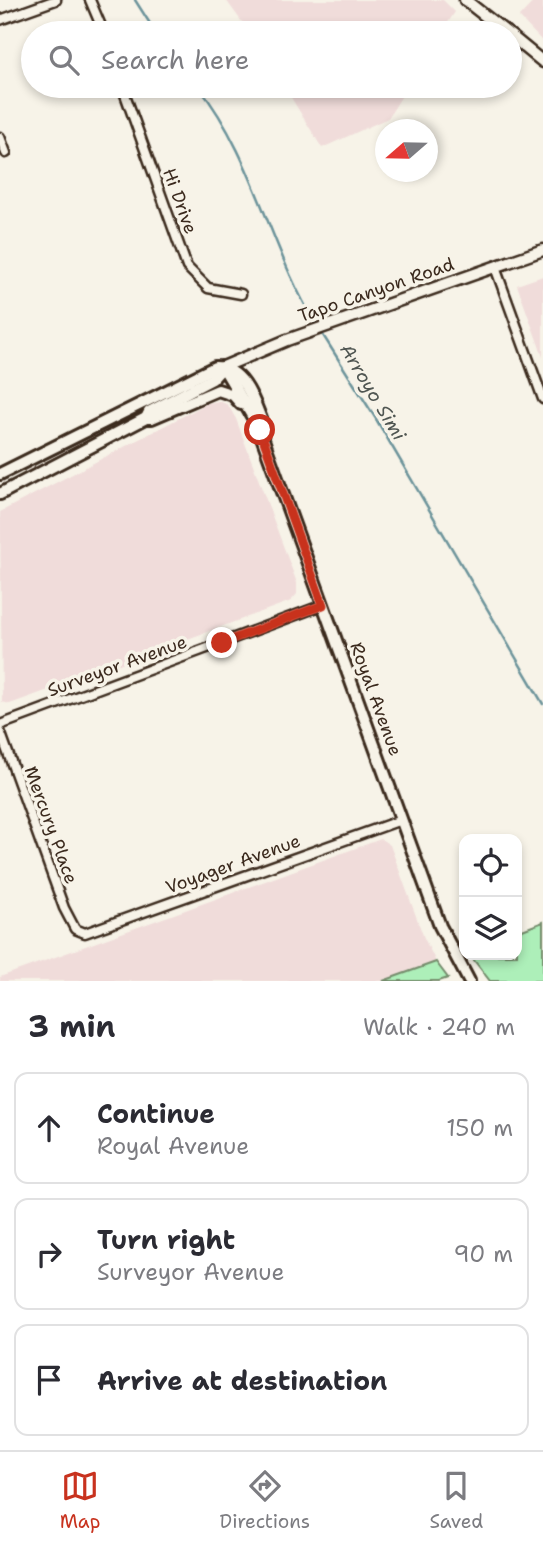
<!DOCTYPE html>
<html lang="en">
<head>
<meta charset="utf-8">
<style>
	body { margin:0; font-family:"Shantell Sans",sans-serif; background:#f7f7f7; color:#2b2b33 }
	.controls { position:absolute; right:21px; bottom:21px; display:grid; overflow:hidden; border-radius:14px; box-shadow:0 4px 10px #0003 }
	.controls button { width:63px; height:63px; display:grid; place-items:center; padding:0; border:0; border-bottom:2px solid #e1e1e2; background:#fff; color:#2b2b33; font:35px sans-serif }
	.compass { position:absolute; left:375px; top:119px; width:63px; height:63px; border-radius:50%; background:#fff; box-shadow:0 4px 10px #0003; rotate:250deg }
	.stop { position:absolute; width:21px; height:21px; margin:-16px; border:5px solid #c8321e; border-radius:50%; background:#fff }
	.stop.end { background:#c8321e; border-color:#fff; box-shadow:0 2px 7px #0008 }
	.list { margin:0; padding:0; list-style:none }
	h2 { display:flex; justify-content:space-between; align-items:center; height:91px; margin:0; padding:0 28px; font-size:30px }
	h2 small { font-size:23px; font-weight:400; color:#7c7c81 }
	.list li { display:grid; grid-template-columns:46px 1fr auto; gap:21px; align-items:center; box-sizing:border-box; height:112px; margin:0 14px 14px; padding:0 14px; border:2px solid #e1e1e2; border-radius:14px }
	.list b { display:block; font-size:26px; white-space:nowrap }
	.list p { margin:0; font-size:23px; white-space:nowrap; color:#7c7c81 }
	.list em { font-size:23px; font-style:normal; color:#7c7c81 }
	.icon { flex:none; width:38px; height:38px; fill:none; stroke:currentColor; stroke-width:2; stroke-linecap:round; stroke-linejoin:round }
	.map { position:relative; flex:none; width:543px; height:981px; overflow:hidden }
	.search { position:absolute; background:#fff; box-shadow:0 4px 10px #0003; left:21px; right:21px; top:21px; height:77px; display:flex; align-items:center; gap:18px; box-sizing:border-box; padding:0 24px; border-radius:38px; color:#7c7c81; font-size:26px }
	.sheet { height:469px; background:#fff }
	nav { display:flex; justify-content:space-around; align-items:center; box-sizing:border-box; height:98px; border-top:2px solid #e1e1e2; background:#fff; font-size:19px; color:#7c7c81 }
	nav a { display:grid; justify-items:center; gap:4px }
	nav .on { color:#c8321e }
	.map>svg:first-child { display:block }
</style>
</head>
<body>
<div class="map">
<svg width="543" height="981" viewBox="0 0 543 981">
	<rect width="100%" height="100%" fill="#f7f3e8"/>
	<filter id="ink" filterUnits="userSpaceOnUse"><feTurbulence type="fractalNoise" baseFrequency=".0143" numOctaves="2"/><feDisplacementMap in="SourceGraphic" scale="14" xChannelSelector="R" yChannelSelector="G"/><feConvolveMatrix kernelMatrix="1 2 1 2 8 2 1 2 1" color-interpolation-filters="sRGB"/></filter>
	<g filter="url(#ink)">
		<!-- built -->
		<g fill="#f0dcda">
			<path d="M226,0H443L455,12L441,33H250Z"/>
			<path d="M535,0H543V42L519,17Z"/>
			<path d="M284,86H408L388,118L322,148Z"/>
			<path d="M543,276V357L517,285Z"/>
			<path d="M219,401L228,405L236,419L297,583V594L291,601L10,704L2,702L0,512L208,403Z"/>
			<path d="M381,839L390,845L424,938L436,962L383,981H0V977Z"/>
		</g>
		<!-- green -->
		<g fill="#adefb9" stroke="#748c6c" stroke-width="2">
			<path d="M543,922V981H490L470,955H517V932Z"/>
			<path d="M436,962L448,978L439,981H383Z"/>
		</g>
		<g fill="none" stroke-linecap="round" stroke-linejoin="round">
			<!-- stream -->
			<g stroke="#6d949b" stroke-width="2.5">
				<path d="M135,0L156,33"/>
				<path d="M198,86C254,156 270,250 317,326"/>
				<path d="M321,332L376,419L543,704"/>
			</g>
			<!-- minor casing -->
			<g stroke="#3b2a1e" stroke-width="13">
				<g id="minor">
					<path d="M90,0L104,33"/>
					<path d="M0,20L56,0"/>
					<path d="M122,86L187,267L208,288L241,294"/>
					<path d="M0,137L6,153"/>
					<path d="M495,267L543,399"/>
					<path d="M0,725L323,605"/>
					<path d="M0,731L64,908L75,929L85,933L401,820"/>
				</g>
			</g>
			<!-- tertiary casing -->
			<g stroke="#3b2a1e" stroke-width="15">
				<g id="tertiary">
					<path d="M465,0L507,33"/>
					<path d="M510,35L543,62"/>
					<path d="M223,367L287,340L543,250"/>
				</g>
			</g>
			<!-- secondary casing -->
			<g stroke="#3b2a1e" stroke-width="16">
				<g id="secondary">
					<path d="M223,367L258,426L440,926L469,981"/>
					<path d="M146,418H152L218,390L233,395L241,404"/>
					<path d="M0,474L215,367C242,367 253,398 261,419L258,426"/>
					<path d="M0,494L146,418L149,412L212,379L223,367"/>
				</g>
			</g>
			<!-- minor -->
			<use href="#minor" stroke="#f7f3e8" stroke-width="8"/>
			<!-- tertiary -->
			<use href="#tertiary" stroke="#f7f3e8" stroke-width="10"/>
			<!-- secondary -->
			<use href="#secondary" stroke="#f7f3e8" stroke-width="10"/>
		</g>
	</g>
	<g fill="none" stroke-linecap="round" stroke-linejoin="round" filter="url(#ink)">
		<!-- route -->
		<path stroke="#c8321e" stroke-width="9" d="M222,643L323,605L260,430"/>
	</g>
	<g text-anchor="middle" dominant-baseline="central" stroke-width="7" stroke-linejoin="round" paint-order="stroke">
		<!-- street labels -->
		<g font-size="18" fill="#3b2a1e" stroke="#f7f3e8">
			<text transform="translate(180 201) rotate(70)">Hi Drive</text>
			<text transform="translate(376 290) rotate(-19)">Tapo Canyon Road</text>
			<text transform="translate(117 666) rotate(-20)">Surveyor Avenue</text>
			<text transform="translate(376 699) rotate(70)">Royal Avenue</text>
			<text transform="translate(51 825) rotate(70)">Mercury Place</text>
			<text transform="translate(233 864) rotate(-20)">Voyager Avenue</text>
		</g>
		<!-- water labels -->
		<g font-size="19" font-style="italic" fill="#505652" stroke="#f7f3e8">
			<text transform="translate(373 392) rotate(59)">Arroyo Simi</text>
		</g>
	</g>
</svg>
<div class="controls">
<button><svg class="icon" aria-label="locate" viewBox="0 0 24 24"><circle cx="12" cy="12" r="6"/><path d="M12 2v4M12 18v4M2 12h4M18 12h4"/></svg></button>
<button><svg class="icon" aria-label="layers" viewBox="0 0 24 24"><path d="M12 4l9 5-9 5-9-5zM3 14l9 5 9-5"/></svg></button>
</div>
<svg class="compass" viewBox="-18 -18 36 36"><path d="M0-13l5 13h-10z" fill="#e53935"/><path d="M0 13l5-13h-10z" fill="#7c7c81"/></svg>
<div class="stop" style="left:260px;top:430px"></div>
<div class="stop end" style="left:222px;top:643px"></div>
<div class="search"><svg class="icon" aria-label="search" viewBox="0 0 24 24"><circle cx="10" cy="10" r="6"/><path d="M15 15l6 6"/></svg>Search here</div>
</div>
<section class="sheet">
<h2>3 min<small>Walk · 240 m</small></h2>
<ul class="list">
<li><svg class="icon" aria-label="ahead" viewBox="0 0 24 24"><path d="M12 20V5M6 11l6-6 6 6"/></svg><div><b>Continue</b><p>Royal Avenue</p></div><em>150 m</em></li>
<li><svg class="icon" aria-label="right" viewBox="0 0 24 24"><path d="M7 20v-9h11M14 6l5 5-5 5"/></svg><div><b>Turn right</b><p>Surveyor Avenue</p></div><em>90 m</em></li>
<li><svg class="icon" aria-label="arrive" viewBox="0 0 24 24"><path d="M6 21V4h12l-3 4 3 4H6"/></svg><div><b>Arrive at destination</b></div></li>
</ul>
</section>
<nav>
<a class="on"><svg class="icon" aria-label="map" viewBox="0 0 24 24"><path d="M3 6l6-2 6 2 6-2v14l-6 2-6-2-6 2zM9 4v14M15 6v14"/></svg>Map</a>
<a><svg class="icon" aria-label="directions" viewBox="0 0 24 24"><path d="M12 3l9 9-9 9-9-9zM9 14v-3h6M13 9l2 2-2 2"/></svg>Directions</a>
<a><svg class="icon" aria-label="saved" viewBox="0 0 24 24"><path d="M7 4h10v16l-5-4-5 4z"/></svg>Saved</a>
</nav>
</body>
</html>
